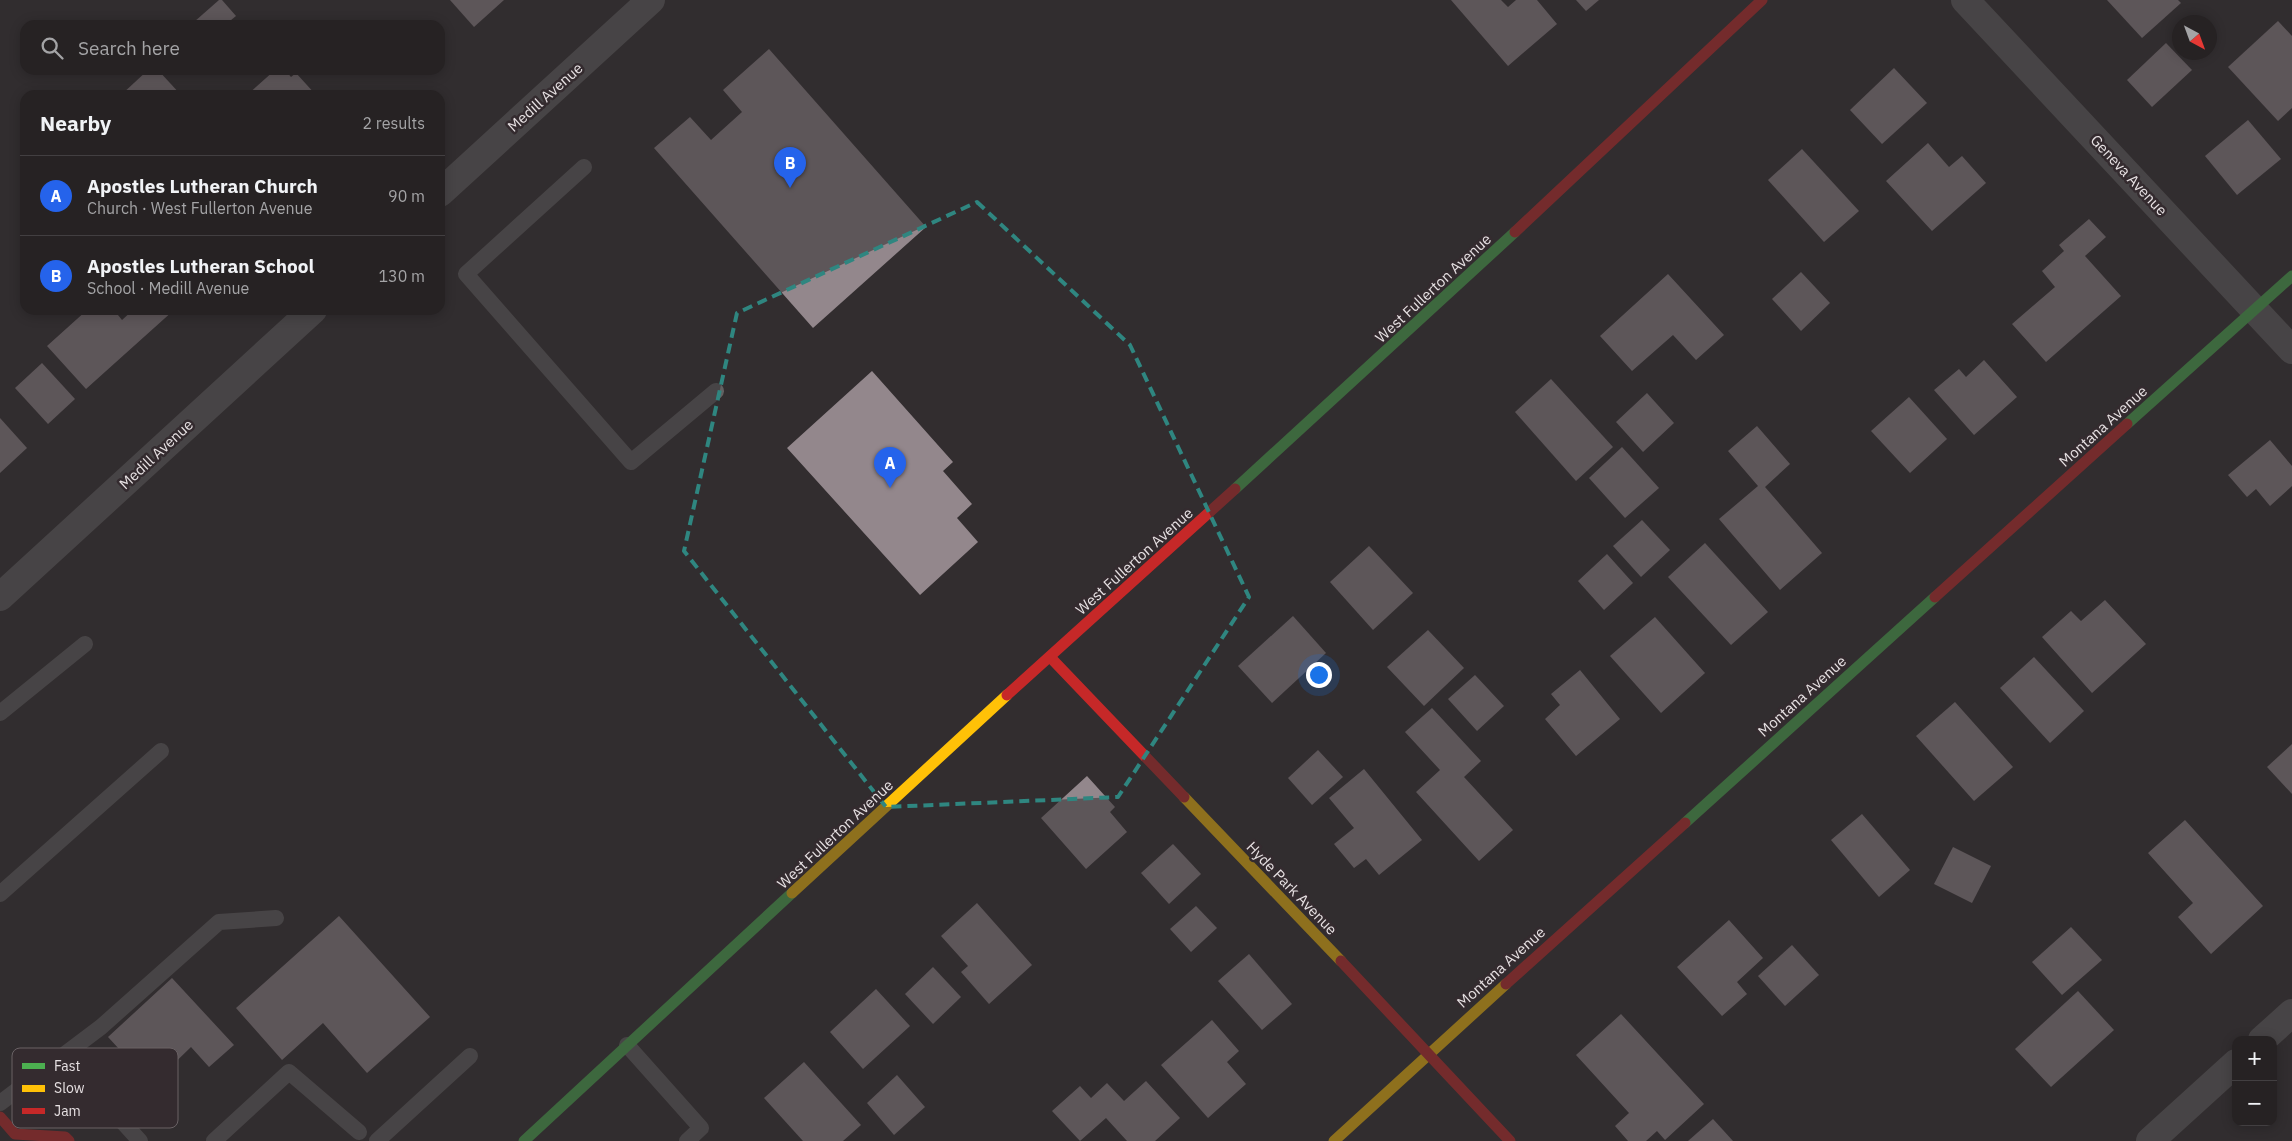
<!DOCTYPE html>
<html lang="en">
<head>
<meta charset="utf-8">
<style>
	body { margin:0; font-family:"IBM Plex Sans",sans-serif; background:#2e2a2b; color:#f1f3f6 }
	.controls { position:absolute; right:15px; bottom:15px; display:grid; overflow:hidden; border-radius:10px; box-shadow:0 2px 12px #0003 }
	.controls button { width:45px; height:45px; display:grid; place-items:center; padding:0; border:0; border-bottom:1px solid #423f41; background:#262223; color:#f1f3f6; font:25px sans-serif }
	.compass { position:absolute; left:2172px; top:15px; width:45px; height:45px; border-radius:50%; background:#262223; box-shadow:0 2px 12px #0003; rotate:139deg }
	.you { position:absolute; left:1318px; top:674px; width:18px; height:18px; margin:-12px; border:4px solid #fff; border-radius:50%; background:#1a73e8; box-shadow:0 0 0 8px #1a73e833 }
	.badge { display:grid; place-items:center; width:32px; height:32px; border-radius:50%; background:#2563eb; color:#fff; font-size:16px; font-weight:700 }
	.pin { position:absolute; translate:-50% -41px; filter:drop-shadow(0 1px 2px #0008) }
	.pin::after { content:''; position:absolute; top:26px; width:18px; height:15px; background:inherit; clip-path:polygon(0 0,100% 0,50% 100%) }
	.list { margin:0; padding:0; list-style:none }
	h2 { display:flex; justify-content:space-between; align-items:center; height:65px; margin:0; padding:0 20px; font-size:21px }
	h2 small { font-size:16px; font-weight:400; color:#a4a4a6 }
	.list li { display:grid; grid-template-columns:32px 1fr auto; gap:15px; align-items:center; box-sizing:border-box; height:80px; padding:0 20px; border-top:1px solid #423f41 }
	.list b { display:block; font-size:19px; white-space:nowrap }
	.list p { margin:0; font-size:16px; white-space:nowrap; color:#a4a4a6 }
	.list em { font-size:16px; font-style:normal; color:#a4a4a6 }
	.icon { flex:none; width:28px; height:28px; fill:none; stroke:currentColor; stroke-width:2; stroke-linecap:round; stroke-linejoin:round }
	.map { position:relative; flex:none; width:2292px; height:1141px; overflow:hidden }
	.search { position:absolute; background:#262223; box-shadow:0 2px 12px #0003; left:20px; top:20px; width:425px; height:55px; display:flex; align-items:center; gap:12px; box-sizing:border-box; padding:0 18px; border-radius:15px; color:#a4a4a6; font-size:19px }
	.panel { position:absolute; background:#262223; box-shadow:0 2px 12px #0003; left:20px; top:90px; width:425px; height:225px; border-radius:15px }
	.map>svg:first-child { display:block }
</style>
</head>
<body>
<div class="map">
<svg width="2292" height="1141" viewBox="0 0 2292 1141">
	<rect width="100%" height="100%" fill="#322d2f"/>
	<!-- building -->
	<g fill="#93878c">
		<path d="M219,0H222L236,16L225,25H197L194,22Z"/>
		<path d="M450,0H504L474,27Z"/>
		<path d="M1451,0H1501L1508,7L1516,0H1537L1557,24L1508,66Z"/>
		<path d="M1576,0H1599L1586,11Z"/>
		<path d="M2107,0H2178L2181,3L2142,38Z"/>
		<path d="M2278,21L2292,36V108L2278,121L2228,67Z"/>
		<path d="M2166,43L2192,70L2152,107L2127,80Z"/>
		<path d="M769,49L926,227L813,328L654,148L690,117L711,140L742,112L723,90Z"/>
		<path d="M1894,68L1927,103L1882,144L1850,110Z"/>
		<path d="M148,70H158L181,95H121Z"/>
		<path d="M275,70H285L291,77L296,73L316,95H247Z"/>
		<path d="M2248,120L2281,159L2237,195L2205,156Z"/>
		<path d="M1928,143L1949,167L1962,156L1986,183L1932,231L1886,181Z"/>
		<path d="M1802,149L1859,211L1824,242L1768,180Z"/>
		<path d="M2089,219L2106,237L2085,256L2121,296L2046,362L2012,324L2055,287L2042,271L2064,251L2059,245Z"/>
		<path d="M1801,272L1830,303L1801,331L1772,299Z"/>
		<path d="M1668,274L1724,335L1696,360L1673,335L1632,371L1600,336Z"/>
		<path d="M87,310H114L122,320L133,310H174L86,389L47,346Z"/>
		<path d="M1984,360L2017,397L1974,435L1934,390L1959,369L1966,377Z"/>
		<path d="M42,363L75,399L48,424L15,388Z"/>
		<path d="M872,371L953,462L943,471L972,504L957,518L978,542L920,595L787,448Z"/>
		<path d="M1551,379L1613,447L1576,481L1515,412Z"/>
		<path d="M1647,393L1674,423L1643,452L1616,422Z"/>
		<path d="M1909,397L1947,439L1910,473L1871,431Z"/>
		<path d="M0,418L27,448L0,473Z"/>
		<path d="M1757,426L1790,464L1765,487L1822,553L1780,590L1719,519L1758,486L1728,451Z"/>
		<path d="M2270,440L2292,466V486L2270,506L2256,489L2247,497L2228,475Z"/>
		<path d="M1622,447L1659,488L1625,518L1589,478Z"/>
		<path d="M1642,520L1670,550L1641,577L1613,546Z"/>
		<path d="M1705,543L1768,612L1731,645L1668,577Z"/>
		<path d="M1369,546L1413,593L1373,630L1330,582Z"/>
		<path d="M1607,554L1633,583L1604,610L1578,581Z"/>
		<path d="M2105,600L2146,644L2092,693L2042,637L2071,611L2081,621Z"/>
		<path d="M1293,616L1326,653L1272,703L1238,666Z"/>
		<path d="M1655,617L1705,673L1661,713L1610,656Z"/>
		<path d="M1428,630L1464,668L1424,706L1387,667Z"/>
		<path d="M2034,657L2084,711L2050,743L2000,688Z"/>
		<path d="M1580,670L1620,719L1576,756L1545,719L1560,705L1551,694Z"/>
		<path d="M1475,675L1504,706L1477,731L1448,699Z"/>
		<path d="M1955,702L2013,767L1974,801L1916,736Z"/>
		<path d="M1432,708L1481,761L1464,777L1513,830L1479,861L1416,792L1440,770L1405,732Z"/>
		<path d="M2292,744V794L2267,767Z"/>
		<path d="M1318,750L1343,777L1312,805L1288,778Z"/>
		<path d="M1364,769L1422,840L1379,875L1366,859L1354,868L1334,844L1354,828L1329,798Z"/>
		<path d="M1087,776L1115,807L1110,812L1127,832L1086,869L1041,818Z"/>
		<path d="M1862,814L1910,870L1879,897L1831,840Z"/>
		<path d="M2185,820L2263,906L2211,954L2178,917L2193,903L2148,853Z"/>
		<path d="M1173,844L1201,874L1169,904L1141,873Z"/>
		<path d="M1953,847L1991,866L1972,903L1934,884Z"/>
		<path d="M977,903L1032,965L989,1004L961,972L968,966L941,936Z"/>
		<path d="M1196,906L1217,928L1191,952L1170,929Z"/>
		<path d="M339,916L430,1017L367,1073L323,1023L282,1060L236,1008Z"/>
		<path d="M1729,920L1763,958L1737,982L1747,994L1722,1016L1677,967Z"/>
		<path d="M2071,927L2102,960L2062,995L2032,962Z"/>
		<path d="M1792,945L1819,975L1785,1006L1758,976Z"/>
		<path d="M1249,954L1292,1004L1262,1030L1218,981Z"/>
		<path d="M933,967L961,997L933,1024L905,994Z"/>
		<path d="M172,978L234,1045L209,1067L191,1047L158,1079L174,1096L168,1102L108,1037Z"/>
		<path d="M876,989L910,1026L863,1069L830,1032Z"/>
		<path d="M2078,991L2114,1030L2051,1087L2015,1049Z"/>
		<path d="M1621,1014L1704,1104L1665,1140L1657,1131L1646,1141H1628L1615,1126L1629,1113L1576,1055Z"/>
		<path d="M1212,1020L1239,1051L1227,1062L1246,1084L1208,1118L1161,1065Z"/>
		<path d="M804,1062L861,1125L843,1141H803L764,1098Z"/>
		<path d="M897,1075L925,1107L894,1135L867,1103Z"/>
		<path d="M1146,1081L1180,1118L1155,1141H1127L1106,1118L1080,1141L1052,1111L1080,1086L1091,1098L1107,1083L1124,1101Z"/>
		<path d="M1713,1119L1733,1141H1688Z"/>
	</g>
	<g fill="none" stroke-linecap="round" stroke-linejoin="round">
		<!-- lane -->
		<g stroke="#636162" stroke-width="16">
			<path d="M584,167L466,274L631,462L716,391"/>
			<path d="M0,713L85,644"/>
			<path d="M0,894L161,751"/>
			<path d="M627,1045L701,1128L687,1141"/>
			<path d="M63,1056L140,1141"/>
			<path d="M0,1103L101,1027L219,922L276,918"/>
			<path d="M214,1141L289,1072L359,1132"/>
			<path d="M377,1141L470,1056"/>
		</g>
		<!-- street -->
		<g stroke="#636162" stroke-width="28">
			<path d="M1965,0L2292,350"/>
			<path d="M440,193L651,0"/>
			<path d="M0,597L313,310"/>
			<path d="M2262,1040L2292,1013"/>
			<path d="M2150,1141L2236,1063"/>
		</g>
		<!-- fast -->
		<g stroke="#4caf50" stroke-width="11">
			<path d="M2127,424L2292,276"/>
			<path d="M1235,489L1515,232"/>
			<path d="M1685,823L1935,597"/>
			<path d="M524,1141L792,893"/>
		</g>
		<!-- slow -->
		<g stroke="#ffc107" stroke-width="11">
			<path d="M1184,797L1341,961"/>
			<path d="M792,893L1007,695"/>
			<path d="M1334,1141L1506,984"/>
		</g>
		<!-- jam -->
		<g stroke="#c62828" stroke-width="11">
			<path d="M1515,232L1762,0"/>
			<path d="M1935,597L2127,424"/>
			<path d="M1050,657L1184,797"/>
			<path d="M1007,695L1235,489"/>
			<path d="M1341,961L1510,1141"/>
			<path d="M1506,984L1685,823"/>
			<path d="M0,1117L15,1134L65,1137L69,1141"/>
		</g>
	</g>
	<!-- marked area -->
	<path d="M0 0H2292V1141H0ZM977,202L1130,345L1249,597L1118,797L886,807L684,551L737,313Z" fill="#322d2f" fill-opacity=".55" fill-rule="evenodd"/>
	<path fill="none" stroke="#2f8680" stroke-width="4" stroke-dasharray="10 6" stroke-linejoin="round" d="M977,202L1130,345L1249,597L1118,797L886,807L684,551L737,313Z"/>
	<g text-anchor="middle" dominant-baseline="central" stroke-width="5" stroke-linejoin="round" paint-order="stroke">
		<!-- street labels -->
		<g font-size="15" fill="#e7e1e3" stroke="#342b2f">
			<text transform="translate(545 97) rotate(-42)">Medill Avenue</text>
			<text transform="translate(2129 175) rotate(47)">Geneva Avenue</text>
			<text transform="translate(1433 288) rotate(-43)">West Fullerton Avenue</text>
			<text transform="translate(2103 426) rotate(-42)">Montana Avenue</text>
			<text transform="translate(156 454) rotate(-43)">Medill Avenue</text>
			<text transform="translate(1134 561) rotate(-42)">West Fullerton Avenue</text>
			<text transform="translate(1802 696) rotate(-42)">Montana Avenue</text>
			<text transform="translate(835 834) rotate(-43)">West Fullerton Avenue</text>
			<text transform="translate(1292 888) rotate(46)">Hyde Park Avenue</text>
			<text transform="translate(1501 967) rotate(-42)">Montana Avenue</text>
		</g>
	</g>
	<!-- legend -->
	<rect x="12" y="1048" width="166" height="80" rx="8" fill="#342b2f" stroke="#6a6265" stroke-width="1"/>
	<rect x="22" y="1063" width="23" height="6" fill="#4caf50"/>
	<rect x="22" y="1085" width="23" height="7" fill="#ffc107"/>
	<rect x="22" y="1108" width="23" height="6" fill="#c62828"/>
	<g font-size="14" fill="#e7e1e3">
		<text x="54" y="1071">Fast</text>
		<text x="54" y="1093">Slow</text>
		<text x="54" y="1116">Jam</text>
	</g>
</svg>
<div class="controls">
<button>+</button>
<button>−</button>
</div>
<svg class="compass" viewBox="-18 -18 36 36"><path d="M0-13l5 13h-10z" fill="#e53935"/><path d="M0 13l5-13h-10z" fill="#a4a4a6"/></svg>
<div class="you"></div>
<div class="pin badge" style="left:890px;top:488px">A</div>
<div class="pin badge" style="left:790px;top:188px">B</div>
<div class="search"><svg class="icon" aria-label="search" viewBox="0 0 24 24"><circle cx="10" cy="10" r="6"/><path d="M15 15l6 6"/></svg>Search here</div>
<section class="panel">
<h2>Nearby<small>2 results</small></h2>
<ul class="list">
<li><span class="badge">A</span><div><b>Apostles Lutheran Church</b><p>Church · West Fullerton Avenue</p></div><em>90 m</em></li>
<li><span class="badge">B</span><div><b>Apostles Lutheran School</b><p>School · Medill Avenue</p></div><em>130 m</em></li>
</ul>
</section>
</div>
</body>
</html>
